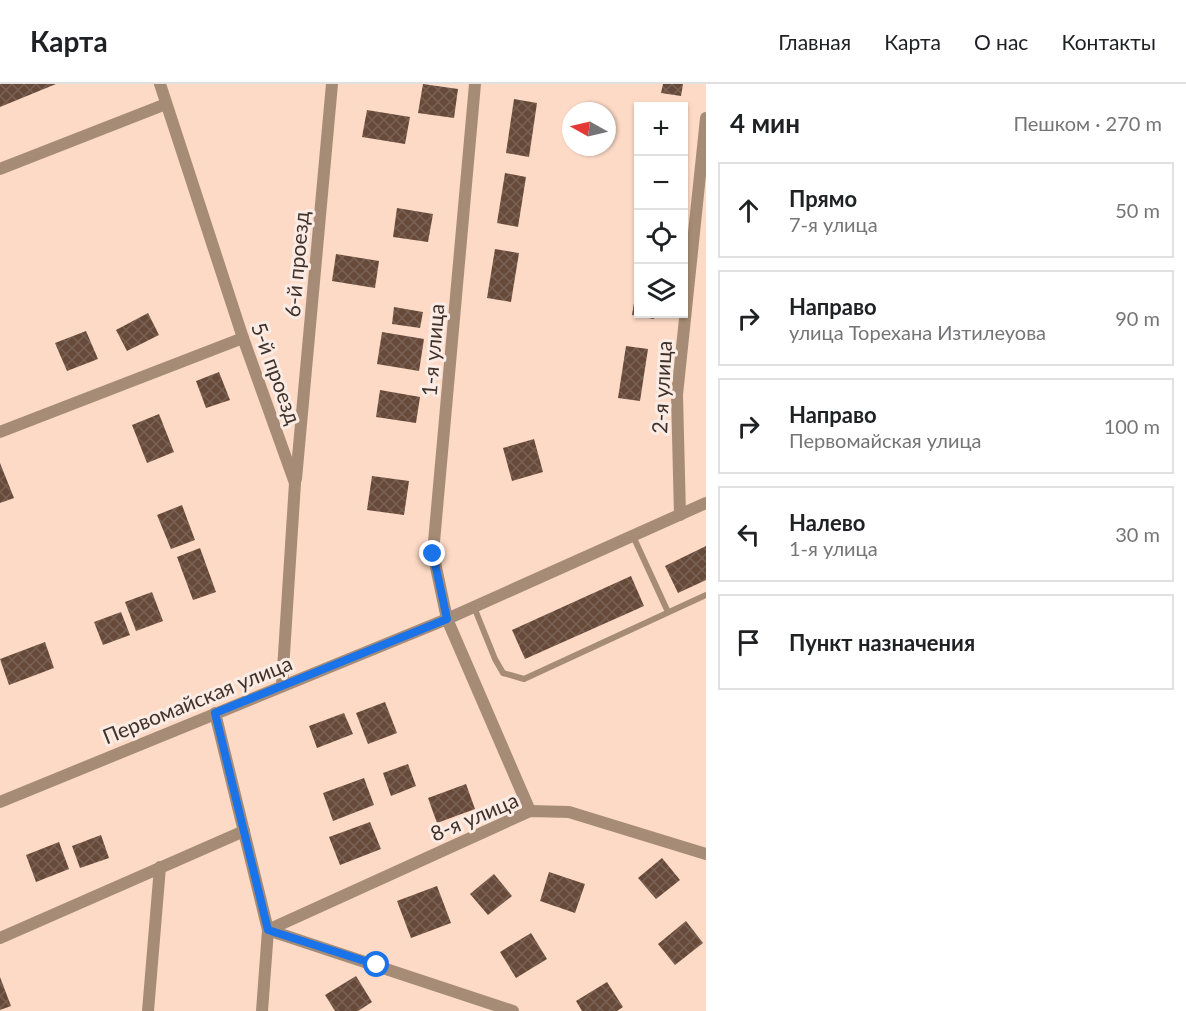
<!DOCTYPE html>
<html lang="ru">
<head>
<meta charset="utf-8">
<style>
	body { margin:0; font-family:Lato,sans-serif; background:#f2f2f2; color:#202124 }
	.controls { position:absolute; right:18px; top:18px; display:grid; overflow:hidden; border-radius:0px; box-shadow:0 2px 4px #0004 }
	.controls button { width:54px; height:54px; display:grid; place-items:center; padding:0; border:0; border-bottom:2px solid #e0e0e0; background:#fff; color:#202124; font:30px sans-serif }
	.compass { position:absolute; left:562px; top:18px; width:54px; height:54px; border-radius:50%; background:#fff; box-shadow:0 2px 4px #0004; rotate:278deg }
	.stop { position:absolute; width:18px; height:18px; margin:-14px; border:4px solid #1a73e8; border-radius:50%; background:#fff }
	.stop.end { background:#1a73e8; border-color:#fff; box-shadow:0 2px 6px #0008 }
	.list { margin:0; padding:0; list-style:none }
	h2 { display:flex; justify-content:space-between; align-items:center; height:78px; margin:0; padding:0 24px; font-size:26px }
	h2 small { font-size:20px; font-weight:400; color:#757577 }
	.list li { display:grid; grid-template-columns:39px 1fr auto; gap:18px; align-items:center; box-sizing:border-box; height:96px; margin:0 12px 12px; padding:0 12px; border:2px solid #e0e0e0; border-radius:0px }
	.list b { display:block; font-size:22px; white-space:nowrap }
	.list p { margin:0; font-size:20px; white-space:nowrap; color:#757577 }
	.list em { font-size:20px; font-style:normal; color:#757577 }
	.icon { flex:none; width:33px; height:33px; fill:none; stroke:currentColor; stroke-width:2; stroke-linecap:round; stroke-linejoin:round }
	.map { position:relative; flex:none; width:706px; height:927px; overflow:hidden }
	header { display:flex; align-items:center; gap:36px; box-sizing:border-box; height:84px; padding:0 30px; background:#fff; border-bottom:2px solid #e0e0e0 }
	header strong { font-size:28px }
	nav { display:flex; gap:33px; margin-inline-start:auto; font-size:21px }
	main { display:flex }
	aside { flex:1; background:#fff }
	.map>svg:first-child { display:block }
</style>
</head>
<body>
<header>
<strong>Карта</strong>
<nav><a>Главная</a><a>Карта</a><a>О нас</a><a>Контакты</a></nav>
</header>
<main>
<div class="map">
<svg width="706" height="927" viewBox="0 0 706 927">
	<defs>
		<pattern id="building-cross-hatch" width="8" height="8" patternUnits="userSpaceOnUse" patternTransform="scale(1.5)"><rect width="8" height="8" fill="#674a39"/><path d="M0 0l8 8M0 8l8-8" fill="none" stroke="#7a6254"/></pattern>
	</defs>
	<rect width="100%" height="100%" fill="#fddac6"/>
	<!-- building -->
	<g fill="url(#building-cross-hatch)">
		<path d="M0,0H56L0,23Z"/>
		<path d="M423,0L458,5L454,34L418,29Z"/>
		<path d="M663,0H683L681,12L661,9Z"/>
		<path d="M514,15L537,19L529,73L506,69Z"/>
		<path d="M367,26L410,33L405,60L362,53Z"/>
		<path d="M505,89L526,93L518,143L497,139Z"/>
		<path d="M397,124L433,130L428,158L393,153Z"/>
		<path d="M495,165L519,169L511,218L487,214Z"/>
		<path d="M336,170L379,177L375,204L332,197Z"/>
		<path d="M637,201L638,230H655L654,235L632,231Z"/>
		<path d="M394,223L423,228L420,244L392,240Z"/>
		<path d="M148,229L159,251L127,267L116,246Z"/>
		<path d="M86,247L98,275L67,287L55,259Z"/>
		<path d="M382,248L424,255L419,287L377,280Z"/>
		<path d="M626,262L648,265L640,317L618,314Z"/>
		<path d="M219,288L230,316L206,324L196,297Z"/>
		<path d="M380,306L420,313L416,339L376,333Z"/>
		<path d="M159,330L174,368L147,379L132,341Z"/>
		<path d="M534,355L543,388L512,397L503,364Z"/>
		<path d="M0,379L14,414L0,419Z"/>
		<path d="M372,392L409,397L404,431L367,426Z"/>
		<path d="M182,421L195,456L171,465L157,431Z"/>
		<path d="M706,462V496L678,509L665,482Z"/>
		<path d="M200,464L216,508L193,516L177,473Z"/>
		<path d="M631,492L644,522L525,575L512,546Z"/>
		<path d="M152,508L163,537L136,547L125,518Z"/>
		<path d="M121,528L130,551L103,561L94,538Z"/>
		<path d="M45,558L54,584L9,601L0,575Z"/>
		<path d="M385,618L397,649L368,660L356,629Z"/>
		<path d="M344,629L353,650L317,664L309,642Z"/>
		<path d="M408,680L416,702L391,712L383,689Z"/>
		<path d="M364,694L374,721L333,737L323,709Z"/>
		<path d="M466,700L475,725L437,739L428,714Z"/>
		<path d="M370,738L381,765L340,781L329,753Z"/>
		<path d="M101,751L109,774L80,784L72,762Z"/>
		<path d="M59,758L69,785L36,798L26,771Z"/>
		<path d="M662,774L680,796L656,815L638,794Z"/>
		<path d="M549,788L585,800L575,829L540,817Z"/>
		<path d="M494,790L512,812L488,831L470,810Z"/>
		<path d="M437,802L451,839L411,854L397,817Z"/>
		<path d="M686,837L703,859L675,881L658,860Z"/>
		<path d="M531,849L547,875L516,894L500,868Z"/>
		<path d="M356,892L372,918L358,927H335L325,911Z"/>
		<path d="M0,893L11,922L0,926Z"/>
		<path d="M607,898L623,923L617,927H582L576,917Z"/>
	</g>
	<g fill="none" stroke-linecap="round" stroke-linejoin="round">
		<!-- lane -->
		<g stroke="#a68c76" stroke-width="6">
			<path d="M633,452L668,528"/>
			<path d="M474,523L495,575L503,589L524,595L706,511"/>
		</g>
		<!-- street -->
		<g stroke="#a68c76" stroke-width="12">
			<path d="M160,0L243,254L295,399L282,601"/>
			<path d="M475,0L433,469L447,535L530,727"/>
			<path d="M0,85L166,20"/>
			<path d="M0,348L243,254"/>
			<path d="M296,395L332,0"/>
			<path d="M680,431L677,311L706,34"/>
			<path d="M215,629L268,846L262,927"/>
			<path d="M0,718L447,535L706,419"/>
			<path d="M268,846L530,727L569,728L706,770"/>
			<path d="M268,846L513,927"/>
			<path d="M0,854L244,747"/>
			<path d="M148,927L160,783"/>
		</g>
	</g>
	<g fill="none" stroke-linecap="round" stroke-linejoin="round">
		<!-- route -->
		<path stroke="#1a73e8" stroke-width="8" d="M377,881L268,846L215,629L447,535L433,470"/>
	</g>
	<g text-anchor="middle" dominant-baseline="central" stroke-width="6" stroke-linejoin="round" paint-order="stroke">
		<!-- street labels -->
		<g font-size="21" fill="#3f322a" stroke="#faece4">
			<text transform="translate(296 180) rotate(-85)">6-й проезд</text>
			<text transform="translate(432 266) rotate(-85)">1-я улица</text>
			<text transform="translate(277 289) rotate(70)">5-й проезд</text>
			<text transform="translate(661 303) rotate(-87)">2-я улица</text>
			<text transform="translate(197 615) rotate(-22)">Первомайская улица</text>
			<text transform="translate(474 732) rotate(-23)">8-я улица</text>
		</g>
	</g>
</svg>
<div class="controls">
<button>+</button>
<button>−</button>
<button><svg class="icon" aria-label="locate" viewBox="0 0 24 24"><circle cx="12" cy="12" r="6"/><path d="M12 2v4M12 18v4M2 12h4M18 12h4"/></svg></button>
<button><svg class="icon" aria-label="layers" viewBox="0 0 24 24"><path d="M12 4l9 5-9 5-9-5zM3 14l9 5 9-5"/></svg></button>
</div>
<svg class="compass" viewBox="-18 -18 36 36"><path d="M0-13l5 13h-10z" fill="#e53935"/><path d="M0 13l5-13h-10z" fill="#757577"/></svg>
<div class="stop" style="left:377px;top:881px"></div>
<div class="stop end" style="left:433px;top:470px"></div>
</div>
<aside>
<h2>4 мин<small>Пешком · 270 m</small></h2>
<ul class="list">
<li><svg class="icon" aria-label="ahead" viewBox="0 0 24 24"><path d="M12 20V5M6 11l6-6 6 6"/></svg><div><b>Прямо</b><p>7-я улица</p></div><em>50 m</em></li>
<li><svg class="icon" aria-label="right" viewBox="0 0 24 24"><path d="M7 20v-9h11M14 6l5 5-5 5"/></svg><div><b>Направо</b><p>улица Торехана Изтилеуова</p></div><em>90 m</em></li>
<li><svg class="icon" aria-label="right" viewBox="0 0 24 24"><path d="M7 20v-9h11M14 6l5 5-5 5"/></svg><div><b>Направо</b><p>Первомайская улица</p></div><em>100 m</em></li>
<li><svg class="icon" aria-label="left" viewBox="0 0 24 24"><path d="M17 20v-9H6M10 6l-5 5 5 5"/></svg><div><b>Налево</b><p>1-я улица</p></div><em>30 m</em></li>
<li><svg class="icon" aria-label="arrive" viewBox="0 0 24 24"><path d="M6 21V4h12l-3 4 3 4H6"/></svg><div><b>Пункт назначения</b></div></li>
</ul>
</aside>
</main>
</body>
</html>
